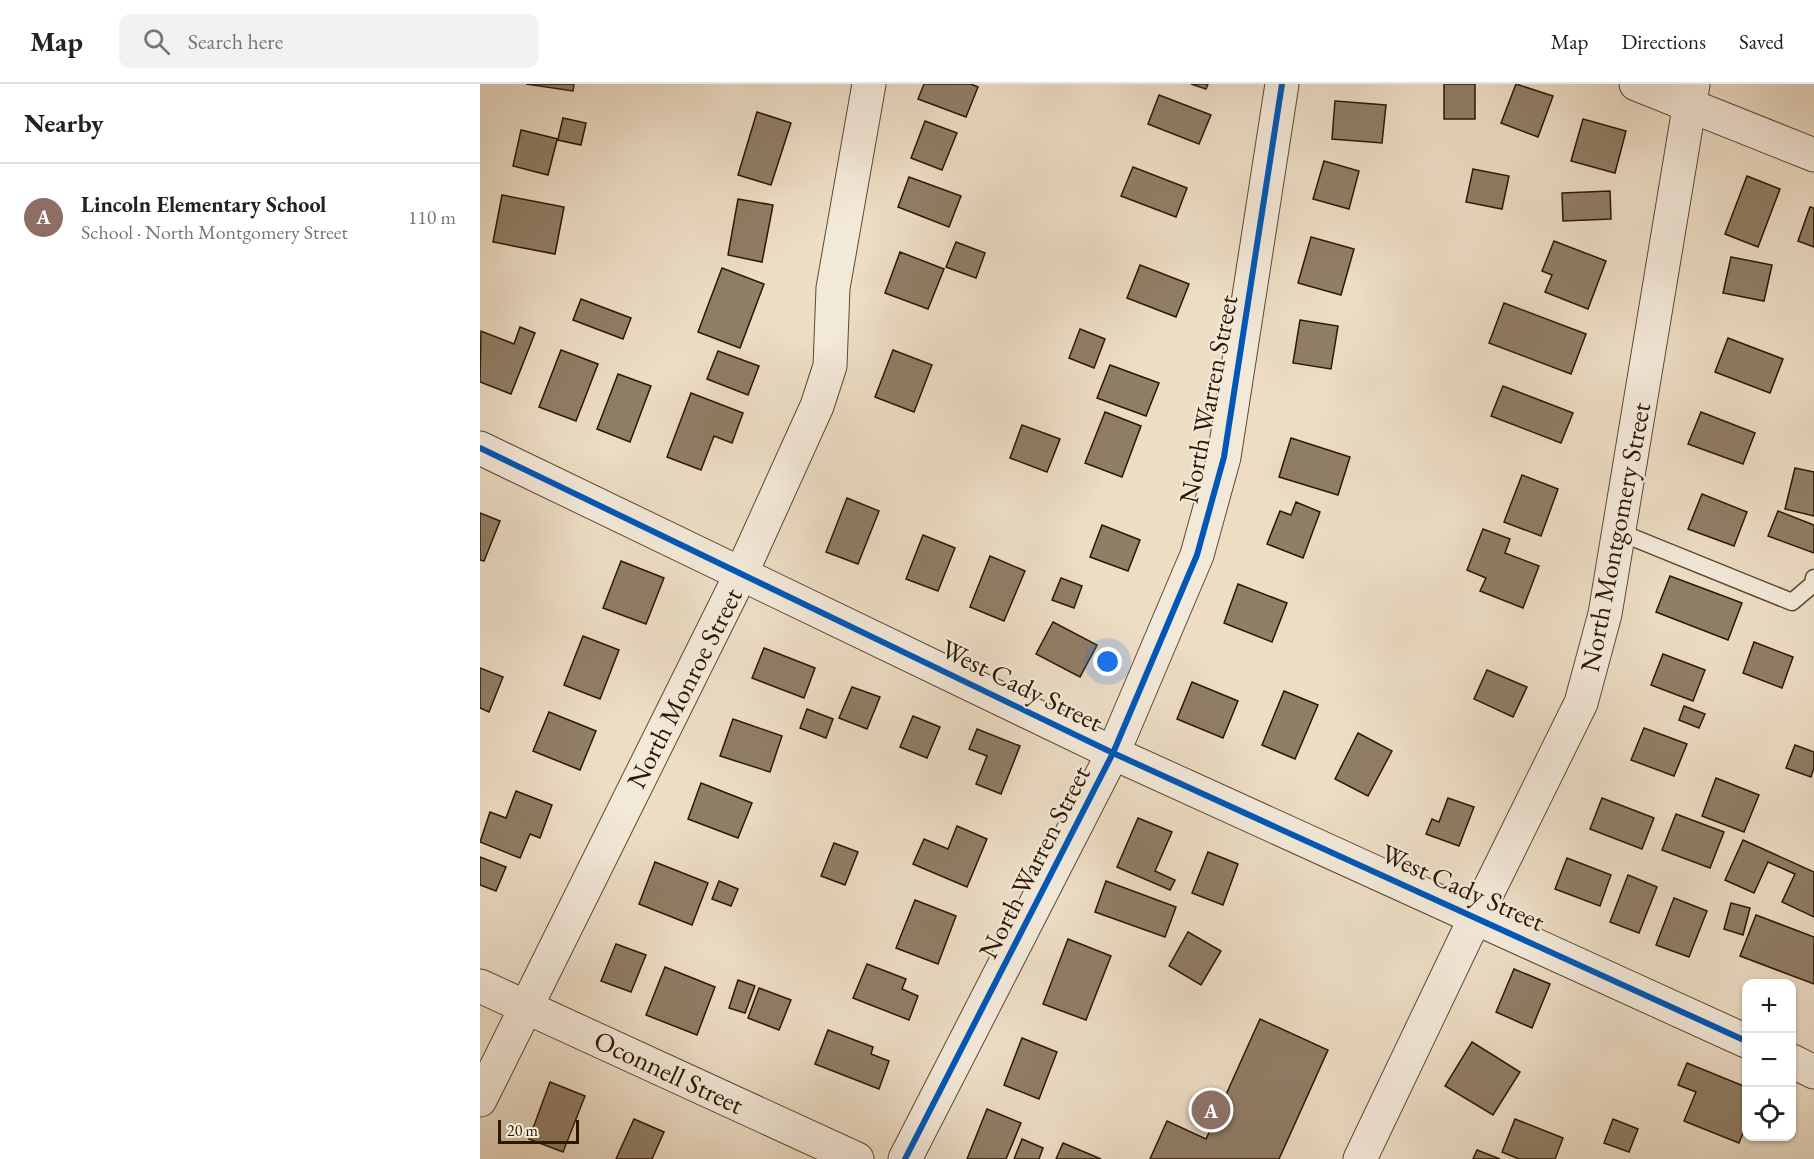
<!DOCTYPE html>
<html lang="en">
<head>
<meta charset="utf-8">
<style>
	body { margin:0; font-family:"EB Garamond",serif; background:#f2f2f2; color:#222 }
	.controls { position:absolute; right:18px; bottom:18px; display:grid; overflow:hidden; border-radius:12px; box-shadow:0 2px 4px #0004 }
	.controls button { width:54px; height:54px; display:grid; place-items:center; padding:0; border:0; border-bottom:2px solid #e0e0e0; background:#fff; color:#222; font:30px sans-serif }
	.scale { position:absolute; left:18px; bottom:15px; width:81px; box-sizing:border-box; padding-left:6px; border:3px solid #2c1800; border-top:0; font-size:16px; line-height:21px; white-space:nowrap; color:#2c1800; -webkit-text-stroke:4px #f3e9d9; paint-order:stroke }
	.you { position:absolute; left:628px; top:578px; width:21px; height:21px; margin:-15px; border:4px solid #fff; border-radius:50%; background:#1a73e8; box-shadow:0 0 0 9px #1a73e833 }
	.badge { display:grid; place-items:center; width:39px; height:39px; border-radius:50%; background:#8f2418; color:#fff; font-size:20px; font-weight:700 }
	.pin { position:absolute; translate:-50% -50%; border:3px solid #fff; box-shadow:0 2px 6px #0006 }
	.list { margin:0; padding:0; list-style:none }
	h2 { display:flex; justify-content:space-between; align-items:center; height:78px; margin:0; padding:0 24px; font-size:26px }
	h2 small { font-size:20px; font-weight:400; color:#767676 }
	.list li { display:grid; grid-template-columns:39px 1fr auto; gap:18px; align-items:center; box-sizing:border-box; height:108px; padding:0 24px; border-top:2px solid #e0e0e0 }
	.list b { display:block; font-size:22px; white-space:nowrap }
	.list p { margin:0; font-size:20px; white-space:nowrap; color:#767676 }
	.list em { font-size:20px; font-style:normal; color:#767676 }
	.icon { flex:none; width:33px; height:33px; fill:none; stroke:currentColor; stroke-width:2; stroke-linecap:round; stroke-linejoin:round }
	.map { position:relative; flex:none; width:1334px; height:1075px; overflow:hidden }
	header { display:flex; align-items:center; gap:36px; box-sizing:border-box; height:84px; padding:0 30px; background:#fff; border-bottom:2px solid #e0e0e0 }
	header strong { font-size:28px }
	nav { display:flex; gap:33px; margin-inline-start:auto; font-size:21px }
	.search { width:420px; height:54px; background:#f2f2f2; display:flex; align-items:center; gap:15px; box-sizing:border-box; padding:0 21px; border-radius:12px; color:#767676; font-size:22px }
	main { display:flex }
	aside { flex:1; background:#fff }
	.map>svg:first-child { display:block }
</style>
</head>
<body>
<header>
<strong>Map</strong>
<div class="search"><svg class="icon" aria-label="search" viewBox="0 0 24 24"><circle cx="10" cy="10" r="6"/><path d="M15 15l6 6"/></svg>Search here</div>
<nav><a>Map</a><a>Directions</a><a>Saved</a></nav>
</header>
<main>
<aside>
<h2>Nearby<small></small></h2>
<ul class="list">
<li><span class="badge" style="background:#8d6e63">A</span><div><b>Lincoln Elementary School</b><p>School · North Montgomery Street</p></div><em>110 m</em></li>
</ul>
</aside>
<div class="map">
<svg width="1334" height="1075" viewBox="0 0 1334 1075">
	<rect width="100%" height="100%" fill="#edddc5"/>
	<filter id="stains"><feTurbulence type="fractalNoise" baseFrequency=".00333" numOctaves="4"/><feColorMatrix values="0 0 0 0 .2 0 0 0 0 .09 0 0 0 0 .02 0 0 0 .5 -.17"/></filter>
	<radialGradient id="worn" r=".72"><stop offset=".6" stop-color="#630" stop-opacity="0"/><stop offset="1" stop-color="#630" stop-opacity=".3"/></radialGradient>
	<!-- building -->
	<g fill="#907e66" stroke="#2c1800" stroke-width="1.5">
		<path d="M46,0H94L93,7Z"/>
		<path d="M444,0H491L498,3L486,33L438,15Z"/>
		<path d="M711,0H728L726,5Z"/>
		<rect x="964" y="0" width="31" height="35"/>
		<path d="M1036,0L1073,12L1058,53L1021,39Z"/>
		<path d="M679,11L731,31L719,60L668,40Z"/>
		<path d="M855,17L906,21L902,59L852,55Z"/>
		<path d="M277,28L311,39L291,101L258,91Z"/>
		<path d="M83,34L106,39L101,61L77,56L68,91L33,82L41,46L78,55Z"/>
		<path d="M1103,35L1146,47L1135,89L1091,77Z"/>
		<path d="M445,37L477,49L462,86L431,74Z"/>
		<path d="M844,77L879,87L869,125L833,115Z"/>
		<path d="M653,83L707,104L696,133L641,112Z"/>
		<path d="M993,85L1029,92L1022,125L986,118Z"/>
		<path d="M1267,92L1300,105L1278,163L1245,150Z"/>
		<path d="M429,93L481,112L469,143L418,123Z"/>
		<path d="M1130,107L1131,135L1083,137L1082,109Z"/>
		<path d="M22,111L84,123L75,170L13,158Z"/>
		<path d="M258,115L293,121L282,178L248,171Z"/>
		<path d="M1330,123L1334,124V163L1318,157Z"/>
		<path d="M831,153L874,165L861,211L818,199Z"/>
		<path d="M1074,157L1126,177L1108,225L1065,208L1072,191L1062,187Z"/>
		<path d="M476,158L505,169L496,194L466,183Z"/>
		<path d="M420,168L464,185L448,225L405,209Z"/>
		<path d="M1251,173L1292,181L1284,217L1243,209Z"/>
		<path d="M660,181L709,200L696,233L647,214Z"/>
		<path d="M242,184L284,200L260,264L218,248Z"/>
		<path d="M101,215L151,234L143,255L93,236Z"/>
		<path d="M1024,219L1106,250L1091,290L1009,259Z"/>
		<path d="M820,236L858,242L851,285L813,279Z"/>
		<path d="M40,243L55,249L31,310L0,298L1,247L34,260Z"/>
		<path d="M600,245L625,255L614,284L589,274Z"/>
		<path d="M1248,254L1303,275L1290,309L1235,288Z"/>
		<path d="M81,266L118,280L96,337L59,323Z"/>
		<path d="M413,266L452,281L434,328L395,313Z"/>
		<path d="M238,267L279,282L268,311L227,295Z"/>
		<path d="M630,281L679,299L666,332L617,314Z"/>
		<path d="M138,290L171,302L150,358L117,345Z"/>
		<path d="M1023,302L1093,329L1081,359L1011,332Z"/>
		<path d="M211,309L263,329L252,359L234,352L221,386L187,373Z"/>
		<path d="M625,328L661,342L642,393L605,379Z"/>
		<path d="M1221,328L1275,349L1263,380L1208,360Z"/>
		<path d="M542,341L580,355L567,388L530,374Z"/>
		<path d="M811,354L870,373L858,411L799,393Z"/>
		<path d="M1315,384L1334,388V432L1305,425Z"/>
		<path d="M1042,391L1078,405L1061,452L1024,438Z"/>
		<path d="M1222,410L1267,428L1254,462L1208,445Z"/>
		<path d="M367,414L399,427L378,480L346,468Z"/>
		<path d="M816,418L840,428L823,474L787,460L800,427L811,431Z"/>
		<path d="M1298,427L1334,441V469L1288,452Z"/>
		<path d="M0,429L20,437L4,477L0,476Z"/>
		<path d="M622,441L660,456L648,487L610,473Z"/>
		<path d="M1003,445L1030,455L1025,469L1059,482L1043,524L1000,507L1006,494L987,486Z"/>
		<path d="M443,451L475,464L458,507L426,495Z"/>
		<path d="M510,472L545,487L524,537L490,523Z"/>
		<path d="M141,477L184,494L166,540L123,524Z"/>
		<path d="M1190,492L1262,519L1248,556L1176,528Z"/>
		<path d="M581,494L602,502L594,524L572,516Z"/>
		<path d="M758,500L807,519L792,558L744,539Z"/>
		<path d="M573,538L617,561L600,593L556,570Z"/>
		<path d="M103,552L139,566L120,615L84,601Z"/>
		<path d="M1274,558L1313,573L1302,604L1263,589Z"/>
		<path d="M284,564L335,584L324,614L272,594Z"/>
		<path d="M1183,570L1225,586L1213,617L1171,601Z"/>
		<path d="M0,584L23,593L9,628L0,624Z"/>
		<path d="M1007,586L1047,603L1033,633L994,615Z"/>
		<path d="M712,598L758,617L743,654L697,635Z"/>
		<path d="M372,603L400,613L387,645L359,634Z"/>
		<path d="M804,607L838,621L815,675L782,661Z"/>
		<path d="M1204,622L1225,630L1219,644L1199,636Z"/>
		<path d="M327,625L353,635L346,654L320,644Z"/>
		<path d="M69,628L116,647L100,686L53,667Z"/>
		<path d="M433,632L460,643L447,674L420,663Z"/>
		<path d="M253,635L302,652L290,688L240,672Z"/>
		<path d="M1164,644L1207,660L1194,692L1151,676Z"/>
		<path d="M497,645L540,662L521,710L496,700L507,672L489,665Z"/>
		<path d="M878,649L912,667L888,712L855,695Z"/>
		<path d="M1315,661L1334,668V684L1331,693L1306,684Z"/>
		<path d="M1236,694L1279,711L1264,748L1222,732Z"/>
		<path d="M221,699L272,719L258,754L208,735Z"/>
		<path d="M36,707L72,721L60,754L50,750L40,774L0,758L10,728L26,734Z"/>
		<path d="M968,714L994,723L979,762L946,750L952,735L959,738Z"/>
		<path d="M1122,714L1174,734L1162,765L1110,745Z"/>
		<path d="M1196,730L1244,748L1230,784L1182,766Z"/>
		<path d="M658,734L692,748L675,787L695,796L690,806L637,783Z"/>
		<path d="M477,742L507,755L487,803L433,780L444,755L468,765Z"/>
		<path d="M1263,756L1334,788V833L1302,818L1315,790L1288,778L1274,809L1245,796Z"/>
		<path d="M354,759L378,768L365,801L341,792Z"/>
		<path d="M728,768L758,780L743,821L712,809Z"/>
		<path d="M0,773L26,783L16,807L0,801Z"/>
		<path d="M1087,774L1131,791L1120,822L1075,805Z"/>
		<path d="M175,778L228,799L212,841L159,820Z"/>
		<path d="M1148,791L1177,803L1159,849L1130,838Z"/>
		<path d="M239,797L258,805L251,822L232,815Z"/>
		<path d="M626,797L696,823L685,853L615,828Z"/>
		<path d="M1194,814L1227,827L1209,873L1176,861Z"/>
		<path d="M435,816L476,832L458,880L416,864Z"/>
		<path d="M1251,819L1270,824L1263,851L1244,845Z"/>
		<path d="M1276,831L1334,853V900L1260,872Z"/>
		<path d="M708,848L741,867L721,901L689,882Z"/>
		<path d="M588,855L631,872L606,936L563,920Z"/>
		<path d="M136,860L166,871L151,908L121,897Z"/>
		<path d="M387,880L426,895L422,905L438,912L429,936L373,914Z"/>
		<path d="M185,883L235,903L217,951L166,931Z"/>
		<path d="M1034,885L1070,900L1052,944L1016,928Z"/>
		<path d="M258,896L275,902L265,929L249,924Z"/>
		<path d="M279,904L311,916L299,946L268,934Z"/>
		<path d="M780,935L848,966L799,1075H670L687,1037L726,1055Z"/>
		<path d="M348,946L393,963L391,970L409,977L399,1005L335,980Z"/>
		<path d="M542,954L577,968L559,1015L524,1001Z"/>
		<path d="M992,958L1040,988L1013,1031L965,1002Z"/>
		<path d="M1207,979L1266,1003V1041L1259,1059L1204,1037L1216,1008L1198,1001Z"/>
		<path d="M70,998L105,1012L83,1068L49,1055Z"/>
		<path d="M507,1025L541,1039L526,1075H487Z"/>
		<path d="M154,1035L184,1048L172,1075H136Z"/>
		<path d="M1035,1035L1083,1054L1075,1075H1039L1022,1068Z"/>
		<path d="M1133,1035L1158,1045L1149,1068L1124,1059Z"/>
		<path d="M542,1055L563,1064L559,1075H534Z"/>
		<path d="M583,1059L621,1075H576Z"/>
		<path d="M997,1066L1020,1075H993Z"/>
	</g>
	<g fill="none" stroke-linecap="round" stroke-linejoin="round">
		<!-- lane casing -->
		<g stroke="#5c4931" stroke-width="19">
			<path id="lane" d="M1139,448L1312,518L1333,500L1334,494"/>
		</g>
		<!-- street casing -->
		<g stroke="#5c4931" stroke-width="35">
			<g id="street">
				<path d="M1156,0L1334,71"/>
				<path d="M0,364L633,669L1266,957"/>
				<path d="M0,902L377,1075"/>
				<path d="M1312,977L1334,988"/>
				<path d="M0,1016L261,490L337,322L350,282L353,204L389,0"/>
				<path d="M425,1075L633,669L717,471L744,373L802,0"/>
				<path d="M880,1075L996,832L1101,619L1125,530L1213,0"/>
			</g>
		</g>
		<!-- lane -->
		<use href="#lane" stroke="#f3e9d9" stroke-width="16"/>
		<!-- street -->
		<use href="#street" stroke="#f3e9d9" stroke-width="33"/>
		<!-- cycleway casing -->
		<g stroke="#f3e9d9" stroke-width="10">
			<g id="cycleway">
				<path d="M0,364L633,669L1266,957"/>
				<path d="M425,1075L633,669L717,471L744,373L802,0"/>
			</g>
		</g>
		<!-- cycleway -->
		<use href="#cycleway" stroke="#0057b8" stroke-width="6"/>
	</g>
	<g text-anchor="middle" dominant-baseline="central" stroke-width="4.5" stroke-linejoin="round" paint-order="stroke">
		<!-- street labels -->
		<g font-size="27" fill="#2c1800" stroke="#f3e9d9">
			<text transform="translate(728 315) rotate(-79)">North Warren Street</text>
			<text transform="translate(1135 453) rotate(-79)">North Montgomery Street</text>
			<text transform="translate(542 601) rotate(26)">West Cady Street</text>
			<text transform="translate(204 604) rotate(-63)">North Monroe Street</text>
			<text transform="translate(554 778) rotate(-63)">North Warren Street</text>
			<text transform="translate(983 803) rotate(24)">West Cady Street</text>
			<text transform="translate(189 988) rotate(25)">Oconnell Street</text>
		</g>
	</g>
	<rect width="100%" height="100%" filter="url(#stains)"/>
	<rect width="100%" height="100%" fill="url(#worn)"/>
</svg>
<div class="controls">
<button>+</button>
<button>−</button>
<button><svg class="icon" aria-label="locate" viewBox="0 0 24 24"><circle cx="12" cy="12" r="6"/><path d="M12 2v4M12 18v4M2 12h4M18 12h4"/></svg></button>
</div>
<div class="scale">20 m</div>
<div class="you"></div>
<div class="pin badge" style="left:731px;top:1026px;background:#8d6e63">A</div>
</div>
</main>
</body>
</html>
